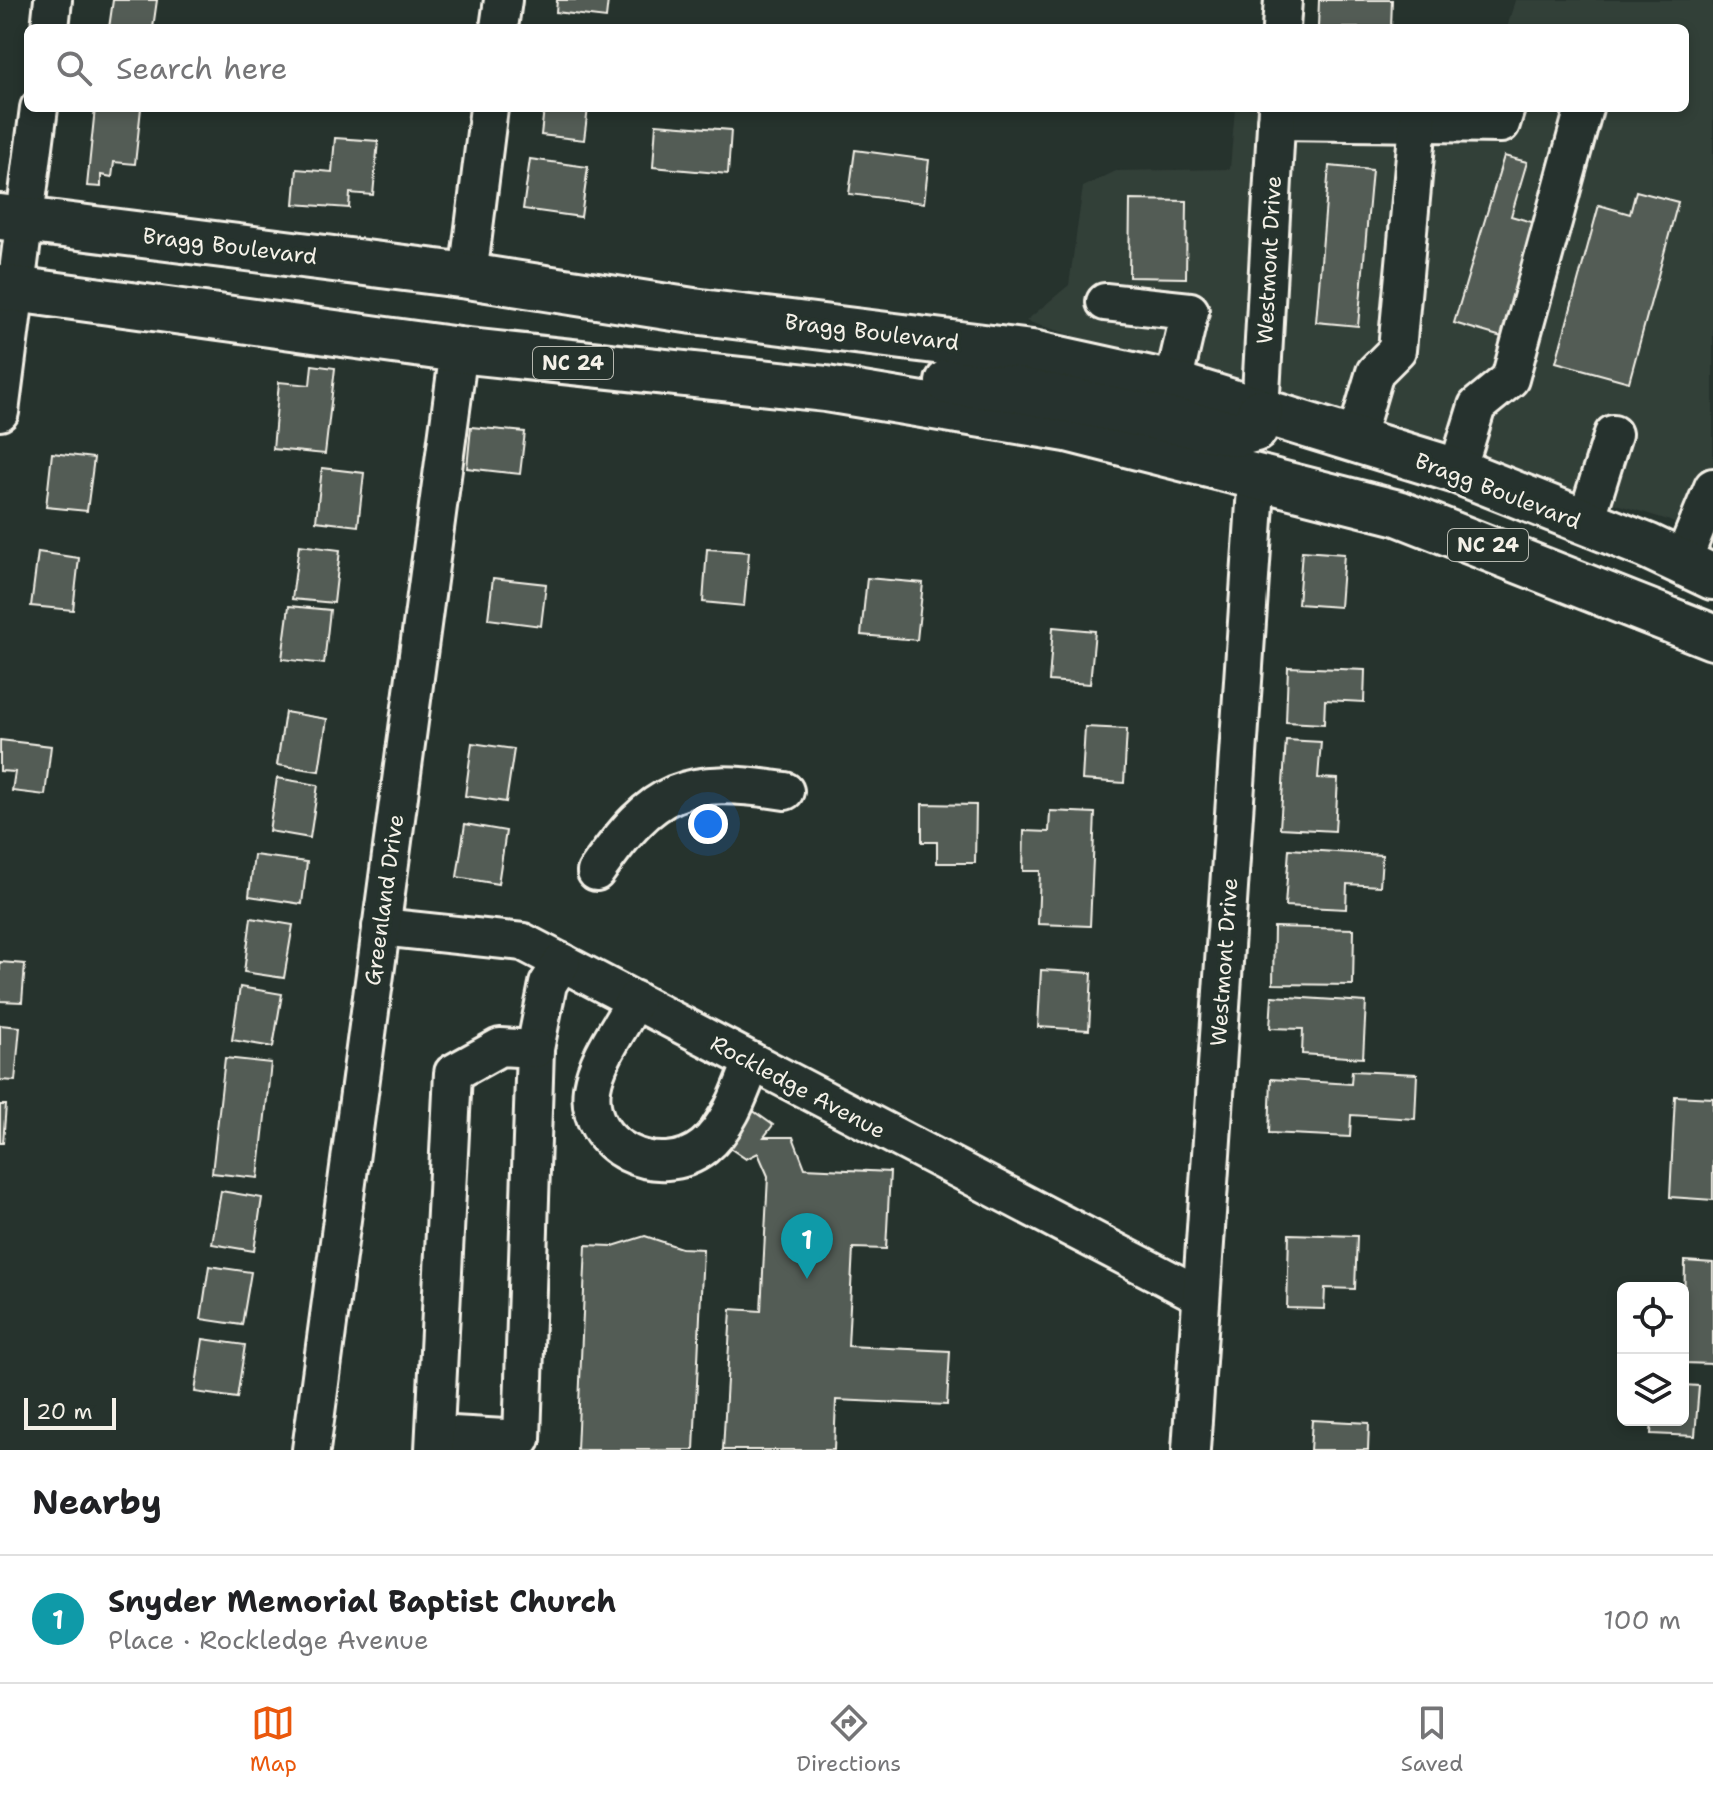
<!DOCTYPE html>
<html lang="en">
<head>
<meta charset="utf-8">
<style>
	body { margin:0; font-family:"Shantell Sans",sans-serif; background:#f6f6f6; color:#202124 }
	.controls { position:absolute; right:24px; bottom:24px; display:grid; overflow:hidden; border-radius:12px; box-shadow:0 4px 12px #0003 }
	.controls button { width:72px; height:72px; display:grid; place-items:center; padding:0; border:0; border-bottom:2px solid #e0e0e0; background:#fff; color:#202124; font:40px sans-serif }
	.scale { position:absolute; left:24px; bottom:20px; width:92px; box-sizing:border-box; padding-left:8px; border:4px solid #f4f1e8; border-top:0; font-size:22px; line-height:28px; white-space:nowrap; color:#f4f1e8; -webkit-text-stroke:6px #26332d; paint-order:stroke }
	.you { position:absolute; left:708px; top:824px; width:28px; height:28px; margin:-20px; border:6px solid #fff; border-radius:50%; background:#1a73e8; box-shadow:0 0 0 12px #1a73e833 }
	.badge { display:grid; place-items:center; width:52px; height:52px; border-radius:50%; background:#ea580c; color:#fff; font-size:26px; font-weight:700 }
	.pin { position:absolute; translate:-50% -66px; filter:drop-shadow(0 2px 4px #0008) }
	.pin::after { content:''; position:absolute; top:42px; width:28px; height:24px; background:inherit; clip-path:polygon(0 0,100% 0,50% 100%) }
	.list { margin:0; padding:0; list-style:none }
	h2 { display:flex; justify-content:space-between; align-items:center; height:104px; margin:0; padding:0 32px; font-size:34px }
	h2 small { font-size:26px; font-weight:400; color:#757577 }
	.list li { display:grid; grid-template-columns:52px 1fr auto; gap:24px; align-items:center; box-sizing:border-box; height:128px; padding:0 32px; border-top:2px solid #e0e0e0 }
	.list b { display:block; font-size:30px; white-space:nowrap }
	.list p { margin:0; font-size:26px; white-space:nowrap; color:#757577 }
	.list em { font-size:26px; font-style:normal; color:#757577 }
	.icon { flex:none; width:44px; height:44px; fill:none; stroke:currentColor; stroke-width:2; stroke-linecap:round; stroke-linejoin:round }
	.map { position:relative; flex:none; width:1713px; height:1450px; overflow:hidden }
	.search { position:absolute; background:#fff; box-shadow:0 4px 12px #0003; left:24px; right:24px; top:24px; height:88px; display:flex; align-items:center; gap:20px; box-sizing:border-box; padding:0 28px; border-radius:12px; color:#757577; font-size:30px }
	.sheet { height:232px; background:#fff }
	nav { display:flex; justify-content:space-around; align-items:center; box-sizing:border-box; height:112px; border-top:2px solid #e0e0e0; background:#fff; font-size:22px; color:#757577 }
	nav a { display:grid; justify-items:center; gap:4px }
	nav .on { color:#ea580c }
	.map>svg:first-child { display:block }
</style>
</head>
<body>
<div class="map">
<svg width="1713" height="1450" viewBox="0 0 1713 1450">
	<rect width="100%" height="100%" fill="#26332d"/>
	<filter id="ink" filterUnits="userSpaceOnUse"><feTurbulence type="fractalNoise" baseFrequency=".0125" numOctaves="2"/><feDisplacementMap in="SourceGraphic" scale="16" xChannelSelector="R" yChannelSelector="G"/><feConvolveMatrix kernelMatrix="1 2 1 2 8 2 1 2 1" color-interpolation-filters="sRGB"/></filter>
	<g filter="url(#ink)">
		<!-- built -->
		<path fill="#333f39" d="M1515,0H1713V544L1668,520L1026,321L1069,285L1083,187L1116,171L1230,169L1235,108H1685V28H1507Z"/>
		<!-- building -->
		<g fill="#525c55" stroke="#f4f1e8" stroke-width="2">
			<path d="M113,0H157L153,28H109Z"/>
			<path d="M557,0H608L606,18L556,12Z"/>
			<path d="M1319,0H1392L1391,28H1318Z"/>
			<path d="M95,108H141L135,164L114,162L112,177L101,175V187L87,186Z"/>
			<path d="M544,108H588L584,140L541,135Z"/>
			<path d="M656,124L731,130L728,174L653,167Z"/>
			<path d="M335,138L378,141L373,195L350,193L349,208L294,204L297,169L332,172Z"/>
			<path d="M855,150L929,160L924,203L849,194Z"/>
			<path d="M1504,156L1527,162L1511,216L1545,226L1512,340L1454,323Z"/>
			<path d="M530,159L588,167L581,217L523,209Z"/>
			<path d="M1329,166L1372,170L1358,326L1316,322Z"/>
			<path d="M1636,191L1678,202L1629,382L1556,362L1599,205L1630,214Z"/>
			<path d="M1130,200L1187,201L1186,278L1129,277Z"/>
			<path d="M312,365L335,368L325,454L273,449L279,382L310,385Z"/>
			<path d="M471,427L525,432L520,474L467,468Z"/>
			<path d="M52,453L94,458L87,511L46,507Z"/>
			<path d="M322,468L364,473L358,526L316,521Z"/>
			<path d="M299,545L340,550L334,603L292,599Z"/>
			<path d="M707,549L749,552L744,606L703,602Z"/>
			<path d="M1302,551L1344,554L1340,607L1298,604Z"/>
			<path d="M38,552L79,558L73,610L31,606Z"/>
			<path d="M493,578L546,584L541,626L488,619Z"/>
			<path d="M867,578L923,583L917,640L861,635Z"/>
			<path d="M289,606L330,610L324,664L282,659Z"/>
			<path d="M1053,627L1095,631L1090,684L1049,681Z"/>
			<path d="M1288,667L1365,670L1364,702L1325,700L1324,724L1286,722Z"/>
			<path d="M285,712L327,719L319,771L277,765Z"/>
			<path d="M1085,727L1127,729L1124,783L1082,780Z"/>
			<path d="M0,740L51,746L45,795L12,791L15,772L0,771Z"/>
			<path d="M1286,740L1321,742L1318,778L1338,779L1335,831L1280,828Z"/>
			<path d="M472,743L514,749L506,802L465,796Z"/>
			<path d="M277,778L318,785L310,838L269,831Z"/>
			<path d="M922,804L976,805L975,863H937V842H922Z"/>
			<path d="M1050,811L1095,813L1090,926L1038,924L1040,871H1023L1024,831L1049,832Z"/>
			<path d="M465,824L506,831L498,884L457,877Z"/>
			<path d="M1289,849L1382,855L1380,886L1347,884L1346,909L1285,906Z"/>
			<path d="M254,855L307,862L302,904L249,896Z"/>
			<path d="M251,918L293,925L284,978L244,972Z"/>
			<path d="M1274,927L1354,929L1353,985L1273,984Z"/>
			<path d="M0,962L25,964L22,1002L0,1001Z"/>
			<path d="M1041,970L1092,973L1089,1030L1038,1027Z"/>
			<path d="M240,987L282,994L273,1047L232,1040Z"/>
			<path d="M1272,996L1366,1002L1363,1058L1302,1054L1303,1029L1270,1028Z"/>
			<path d="M0,1025L20,1027L15,1081L0,1080Z"/>
			<path d="M225,1058L271,1063L258,1178L212,1173Z"/>
			<path d="M1352,1071L1417,1074L1415,1119L1351,1115L1350,1137L1269,1133L1271,1079L1351,1084Z"/>
			<path d="M728,1093L773,1125L764,1137H793L805,1168L890,1172L886,1249L853,1248L848,1346L950,1351L947,1405L836,1400L834,1450H723L731,1309L761,1311L768,1176L758,1153L746,1159L703,1130L701,1121L718,1094Z"/>
			<path d="M1675,1096L1713,1098V1200L1670,1197Z"/>
			<path d="M0,1105H6L3,1143H0Z"/>
			<path d="M221,1191L262,1198L254,1251L212,1244Z"/>
			<path d="M1289,1234L1357,1236L1355,1289L1325,1288L1324,1309L1287,1308Z"/>
			<path d="M645,1236L681,1248L703,1249L694,1450H577L586,1245L613,1246Z"/>
			<path d="M1685,1261L1713,1263V1364L1683,1363Z"/>
			<path d="M209,1266L251,1272L242,1325L201,1319Z"/>
			<path d="M203,1339L245,1345L237,1398L195,1392Z"/>
			<path d="M1683,1385L1699,1386L1695,1436L1651,1434L1652,1420H1683Z"/>
			<path d="M1312,1420L1369,1423L1368,1450H1310Z"/>
		</g>
		<g fill="none" stroke-linecap="round" stroke-linejoin="round">
			<!-- minor casing -->
			<g stroke="#f4f1e8" stroke-width="42">
				<g id="minor">
					<path d="M50,28L53,0"/>
					<path d="M499,28L503,0"/>
					<path d="M1281,28L1283,0"/>
					<path d="M1276,121L1501,124L1506,108"/>
					<path d="M468,276L489,108"/>
					<path d="M1105,302L1190,311L1173,384"/>
					<path d="M1260,411L1277,108"/>
					<path d="M0,412L39,108"/>
					<path d="M1355,440L1375,372L1397,350L1418,123"/>
					<path d="M1457,471L1477,406L1510,379L1584,108"/>
					<path d="M1585,524L1613,434"/>
					<path d="M1682,562L1713,487"/>
					<path d="M596,872C655,787 684,776 785,791"/>
					<path d="M381,927L523,942L1201,1296"/>
					<path d="M635,1000C620,1028 597,1057 592,1088C584,1148 660,1182 704,1147C729,1127 741,1090 752,1062"/>
					<path d="M435,1434L522,1439L535,1049L548,984L562,962"/>
					<path d="M311,1450L459,350"/>
					<path d="M434,1450L453,1073L500,1047L535,1049"/>
					<path d="M1191,1450L1257,474"/>
				</g>
			</g>
			<!-- major casing -->
			<g stroke="#f4f1e8" stroke-width="50">
				<g id="major">
					<path d="M0,217L468,276L693,311L1032,353L1173,384L1457,471L1647,546L1713,577"/>
					<path d="M0,287L459,350L826,389L1067,429L1398,513L1713,637"/>
					<path d="M948,382L1014,389L1237,434L1255,429L1260,411"/>
				</g>
			</g>
			<!-- minor -->
			<use href="#minor" stroke="#26332d" stroke-width="36"/>
			<!-- major -->
			<use href="#major" stroke="#26332d" stroke-width="44"/>
		</g>
	</g>
	<g text-anchor="middle" dominant-baseline="central" stroke-width="8" stroke-linejoin="round" paint-order="stroke">
		<!-- shield labels -->
		<g fill="#26332d" stroke="#b6b8b0" stroke-width="2">
			<rect x="533" y="347" width="80" height="32" rx="6"/>
			<rect x="1448" y="529" width="80" height="32" rx="6"/>
		</g>
		<g font-size="20" font-weight="bold" fill="#f4f1e8">
			<text x="573" y="363">NC 24</text>
			<text x="1488" y="545">NC 24</text>
		</g>
		<!-- street labels -->
		<g font-size="22" fill="#f4f1e8" stroke="#26332d">
			<text transform="translate(230 246) rotate(7)">Bragg Boulevard</text>
			<text transform="translate(1269 260) rotate(-87)">Westmont Drive</text>
			<text transform="translate(872 332) rotate(7)">Bragg Boulevard</text>
			<text transform="translate(1498 491) rotate(21)">Bragg Boulevard</text>
			<text transform="translate(384 900) rotate(-82)">Greenland Drive</text>
			<text transform="translate(1224 962) rotate(-86)">Westmont Drive</text>
			<text transform="translate(798 1087) rotate(28)">Rockledge Avenue</text>
		</g>
	</g>
</svg>
<div class="controls">
<button><svg class="icon" aria-label="locate" viewBox="0 0 24 24"><circle cx="12" cy="12" r="6"/><path d="M12 2v4M12 18v4M2 12h4M18 12h4"/></svg></button>
<button><svg class="icon" aria-label="layers" viewBox="0 0 24 24"><path d="M12 4l9 5-9 5-9-5zM3 14l9 5 9-5"/></svg></button>
</div>
<div class="scale">20 m</div>
<div class="you"></div>
<div class="pin badge" style="left:807px;top:1279px;background:#0f9aa8">1</div>
<div class="search"><svg class="icon" aria-label="search" viewBox="0 0 24 24"><circle cx="10" cy="10" r="6"/><path d="M15 15l6 6"/></svg>Search here</div>
</div>
<section class="sheet">
<h2>Nearby<small></small></h2>
<ul class="list">
<li><span class="badge" style="background:#0f9aa8">1</span><div><b>Snyder Memorial Baptist Church</b><p>Place · Rockledge Avenue</p></div><em>100 m</em></li>
</ul>
</section>
<nav>
<a class="on"><svg class="icon" aria-label="map" viewBox="0 0 24 24"><path d="M3 6l6-2 6 2 6-2v14l-6 2-6-2-6 2zM9 4v14M15 6v14"/></svg>Map</a>
<a><svg class="icon" aria-label="directions" viewBox="0 0 24 24"><path d="M12 3l9 9-9 9-9-9zM9 14v-3h6M13 9l2 2-2 2"/></svg>Directions</a>
<a><svg class="icon" aria-label="saved" viewBox="0 0 24 24"><path d="M7 4h10v16l-5-4-5 4z"/></svg>Saved</a>
</nav>
</body>
</html>
